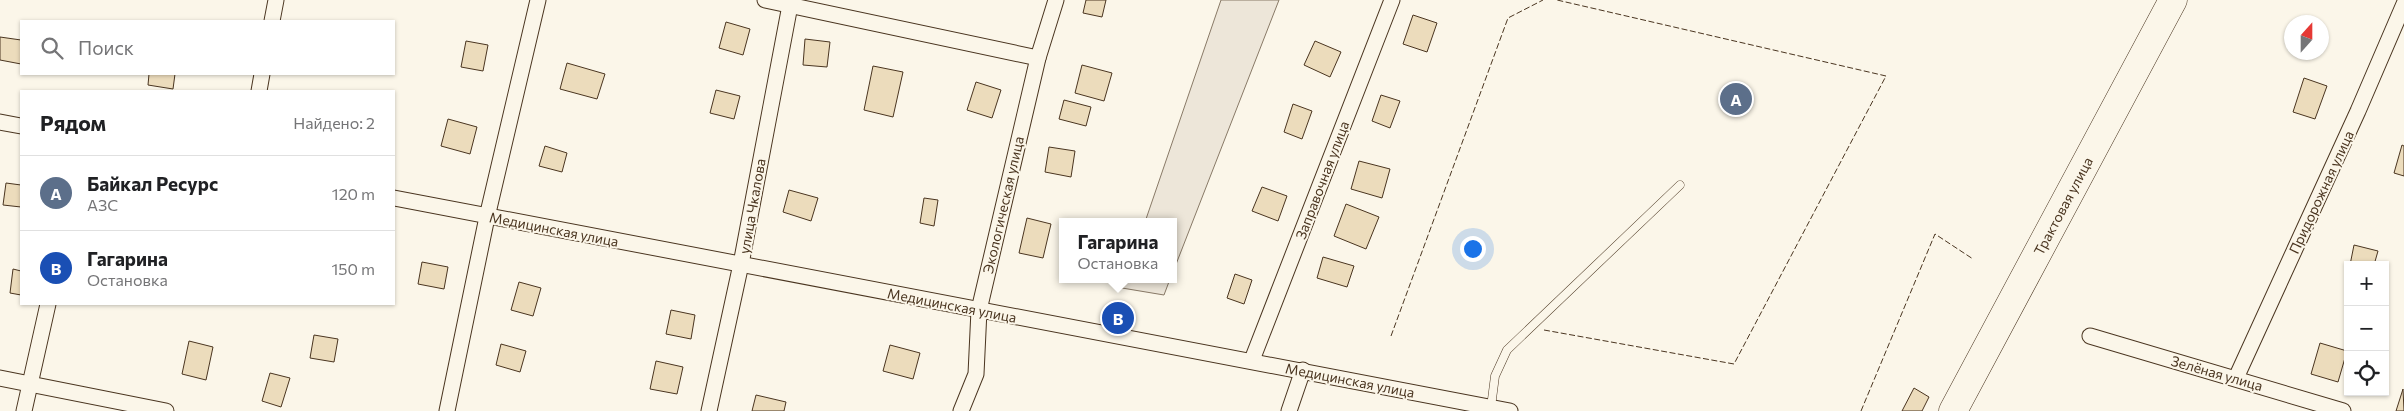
<!DOCTYPE html>
<html lang="ru">
<head>
<meta charset="utf-8">
<style>
	body { margin:0; font-family:Commissioner,sans-serif; background:#f2f2f2; color:#202124 }
	.controls { position:absolute; right:15px; bottom:15px; display:grid; overflow:hidden; border-radius:0px; box-shadow:0 1px 4px #0004 }
	.controls button { width:45px; height:45px; display:grid; place-items:center; padding:0; border:0; border-bottom:1px solid #e0e0e0; background:#fff; color:#202124; font:25px sans-serif }
	.compass { position:absolute; left:2284px; top:15px; width:45px; height:45px; border-radius:50%; background:#fff; box-shadow:0 1px 4px #0004; rotate:21deg }
	.you { position:absolute; left:1472px; top:248px; width:18px; height:18px; margin:-12px; border:4px solid #fff; border-radius:50%; background:#1a73e8; box-shadow:0 0 0 8px #1a73e833 }
	.badge { display:grid; place-items:center; width:32px; height:32px; border-radius:50%; background:#c62828; color:#fff; font-size:16px; font-weight:700 }
	.pin { position:absolute; translate:-50% -50%; border:2px solid #fff; box-shadow:0 1px 5px #0006 }
	.popup { position:absolute; left:1059px; top:218px; width:118px; height:65px; box-sizing:border-box; display:grid; place-content:center; border-radius:0px; background:#fff; filter:drop-shadow(0 1px 4px #0005); font-size:16px; white-space:nowrap; color:#757577 }
	.popup b { font-size:19px; color:#202124 }
	.popup::after { content:''; position:absolute; left:50%; top:100%; margin-left:-10px; border:10px solid transparent; border-top-color:#fff }
	.list { margin:0; padding:0; list-style:none }
	h2 { display:flex; justify-content:space-between; align-items:center; height:65px; margin:0; padding:0 20px; font-size:21px }
	h2 small { font-size:16px; font-weight:400; color:#757577 }
	.list li { display:grid; grid-template-columns:32px 1fr auto; gap:15px; align-items:center; box-sizing:border-box; height:75px; padding:0 20px; border-top:1px solid #e0e0e0 }
	.list b { display:block; font-size:19px; white-space:nowrap }
	.list p { margin:0; font-size:16px; white-space:nowrap; color:#757577 }
	.list em { font-size:16px; font-style:normal; color:#757577 }
	.icon { flex:none; width:28px; height:28px; fill:none; stroke:currentColor; stroke-width:2; stroke-linecap:round; stroke-linejoin:round }
	.map { position:relative; flex:none; width:2404px; height:411px; overflow:hidden }
	.search { position:absolute; background:#fff; box-shadow:0 1px 4px #0004; left:20px; top:20px; width:375px; height:55px; display:flex; align-items:center; gap:12px; box-sizing:border-box; padding:0 18px; border-radius:0px; color:#757577; font-size:19px }
	.panel { position:absolute; background:#fff; box-shadow:0 1px 4px #0004; left:20px; top:90px; width:375px; height:215px; border-radius:0px }
	.map>svg:first-child { display:block }
</style>
</head>
<body>
<div class="map">
<svg width="2404" height="411" viewBox="0 0 2404 411">
	<rect width="100%" height="100%" fill="#fbf6e9"/>
	<!-- green -->
	<g fill="#ede6d9" stroke="#887966">
		<path d="M1221,0H1279L1173,272V222H1145Z"/>
		<path d="M1125,279H1170L1164,295L1122,288Z"/>
	</g>
	<!-- building -->
	<g fill="#ecdcbc" stroke="#4a3520">
		<path d="M1086,0H1106L1102,17L1083,13Z"/>
		<path d="M1413,15L1437,23L1427,52L1403,44Z"/>
		<path d="M726,22L750,29L743,55L719,48Z"/>
		<path d="M0,37L21,40V64L0,60Z"/>
		<path d="M805,39L830,42L827,67L803,65Z"/>
		<path d="M466,41L488,45L483,71L461,67Z"/>
		<path d="M1315,41L1341,52L1330,77L1304,65Z"/>
		<path d="M567,63L605,74L597,99L560,89Z"/>
		<path d="M1082,65L1112,73L1104,101L1075,93Z"/>
		<path d="M873,66L903,72L893,117L864,110Z"/>
		<path d="M149,74H175L173,89L148,85Z"/>
		<path d="M2304,78L2327,86L2315,119L2293,112Z"/>
		<path d="M976,82L1001,90L992,118L967,110Z"/>
		<path d="M716,90L740,96L734,119L710,113Z"/>
		<path d="M1381,95L1400,101L1390,128L1372,121Z"/>
		<path d="M1064,100L1091,107L1086,126L1059,119Z"/>
		<path d="M1293,104L1312,111L1302,139L1284,132Z"/>
		<path d="M448,119L477,127L470,154L441,146Z"/>
		<path d="M2402,145L2404,146V176L2394,173Z"/>
		<path d="M545,146L567,153L562,172L539,166Z"/>
		<path d="M1049,147L1075,151L1071,177L1045,172Z"/>
		<path d="M1359,161L1390,169L1382,198L1351,189Z"/>
		<path d="M6,183L21,185V207L3,205Z"/>
		<path d="M1262,187L1287,196L1278,221L1252,211Z"/>
		<path d="M789,190L818,198L811,221L783,212Z"/>
		<path d="M924,198L938,200L934,226L920,223Z"/>
		<path d="M1346,204L1379,217L1366,249L1334,236Z"/>
		<path d="M1027,218L1051,224L1043,258L1019,253Z"/>
		<path d="M2354,245L2378,251L2374,265H2350Z"/>
		<path d="M1323,257L1354,266L1347,287L1317,278Z"/>
		<path d="M422,262L448,267L444,289L418,284Z"/>
		<path d="M13,269L21,271V295L10,293Z"/>
		<path d="M1235,274L1252,280L1244,304L1227,298Z"/>
		<path d="M519,282L541,288L533,316L511,310Z"/>
		<path d="M671,310L695,315L691,339L666,334Z"/>
		<path d="M314,335L338,339L334,362L310,358Z"/>
		<path d="M189,341L213,347L206,380L182,374Z"/>
		<path d="M2320,343L2347,351L2338,382L2311,374Z"/>
		<path d="M501,344L526,351L520,372L496,365Z"/>
		<path d="M890,345L920,353L913,379L883,371Z"/>
		<path d="M656,361L683,367L677,394L650,389Z"/>
		<path d="M270,373L290,378L281,407L262,401Z"/>
		<path d="M1914,388L1929,397L1922,411H1902Z"/>
		<path d="M2403,389L2404,411H2396Z"/>
		<path d="M756,395L786,402L784,411H752Z"/>
	</g>
	<g fill="none" stroke-linecap="round" stroke-linejoin="round">
		<!-- lane casing -->
		<g stroke="#4a3520" stroke-width="9">
			<path id="lane" d="M1491,407L1495,376L1507,350L1680,185"/>
		</g>
		<!-- street casing -->
		<g stroke="#4a3520" stroke-width="17">
			<g id="street">
				<path d="M765,0L1038,58"/>
				<path d="M272,21L276,0"/>
				<path d="M259,91L262,74"/>
				<path d="M0,122L21,126"/>
				<path d="M394,198L1510,411"/>
				<path d="M2090,336L2343,411"/>
				<path d="M1252,360L1392,0"/>
				<path d="M0,378L166,411"/>
				<path d="M2236,378L2358,111L2404,4"/>
				<path d="M24,411L48,304"/>
				<path d="M447,411L487,217L538,0"/>
				<path d="M709,411L741,264L791,0"/>
				<path d="M961,411L976,374L979,310L1038,58L1056,0"/>
				<path d="M1289,411L1303,370"/>
			</g>
		</g>
		<!-- highway casing -->
		<g stroke="#4a3520" stroke-width="29">
			<path id="highway" d="M1953,411L2173,0"/>
		</g>
		<!-- lane -->
		<use href="#lane" stroke="#fbf6e9" stroke-width="8"/>
		<!-- street -->
		<use href="#street" stroke="#fbf6e9" stroke-width="15"/>
		<!-- highway -->
		<use href="#highway" stroke="#fbf6e9" stroke-width="28"/>
		<!-- fence -->
		<g stroke="#4a3520" stroke-width="1" stroke-dasharray="6 2.5" stroke-linecap="butt">
			<path d="M1544,330L1734,364L1886,76L1557,0"/>
			<path d="M1391,336L1508,18L1543,0"/>
			<path d="M1861,411L1935,234L1973,259"/>
		</g>
	</g>
	<g text-anchor="middle" dominant-baseline="central" stroke-width="4" stroke-linejoin="round" paint-order="stroke">
		<!-- street labels -->
		<g font-size="14" fill="#4a3520" stroke="#fbf6e9">
			<text transform="translate(1322 180) rotate(-69)">Заправочная улица</text>
			<text transform="translate(2321 192) rotate(-65)">Придорожная улица</text>
			<text transform="translate(1003 205) rotate(-77)">Экологическая улица</text>
			<text transform="translate(752 206) rotate(-80)">улица Чкалова</text>
			<text transform="translate(2063 206) rotate(-62)">Трактовая улица</text>
			<text transform="translate(554 229) rotate(11)">Медицинская улица</text>
			<text transform="translate(952 305) rotate(11)">Медицинская улица</text>
			<text transform="translate(2217 373) rotate(16)">Зелёная улица</text>
			<text transform="translate(1350 380) rotate(11)">Медицинская улица</text>
		</g>
	</g>
</svg>
<div class="controls">
<button>+</button>
<button>−</button>
<button><svg class="icon" aria-label="locate" viewBox="0 0 24 24"><circle cx="12" cy="12" r="6"/><path d="M12 2v4M12 18v4M2 12h4M18 12h4"/></svg></button>
</div>
<svg class="compass" viewBox="-18 -18 36 36"><path d="M0-13l5 13h-10z" fill="#e53935"/><path d="M0 13l5-13h-10z" fill="#757577"/></svg>
<div class="you"></div>
<div class="pin badge" style="left:1736px;top:99px;background:#5c6f8a">A</div>
<div class="pin badge" style="left:1118px;top:318px;background:#1a4fb4">B</div>
<div class="popup"><b>Гагарина</b>Остановка</div>
<div class="search"><svg class="icon" aria-label="search" viewBox="0 0 24 24"><circle cx="10" cy="10" r="6"/><path d="M15 15l6 6"/></svg>Поиск</div>
<section class="panel">
<h2>Рядом<small>Найдено: 2</small></h2>
<ul class="list">
<li><span class="badge" style="background:#5c6f8a">A</span><div><b>Байкал Ресурс</b><p>АЗС</p></div><em>120 m</em></li>
<li><span class="badge" style="background:#1a4fb4">B</span><div><b>Гагарина</b><p>Остановка</p></div><em>150 m</em></li>
</ul>
</section>
</div>
</body>
</html>
